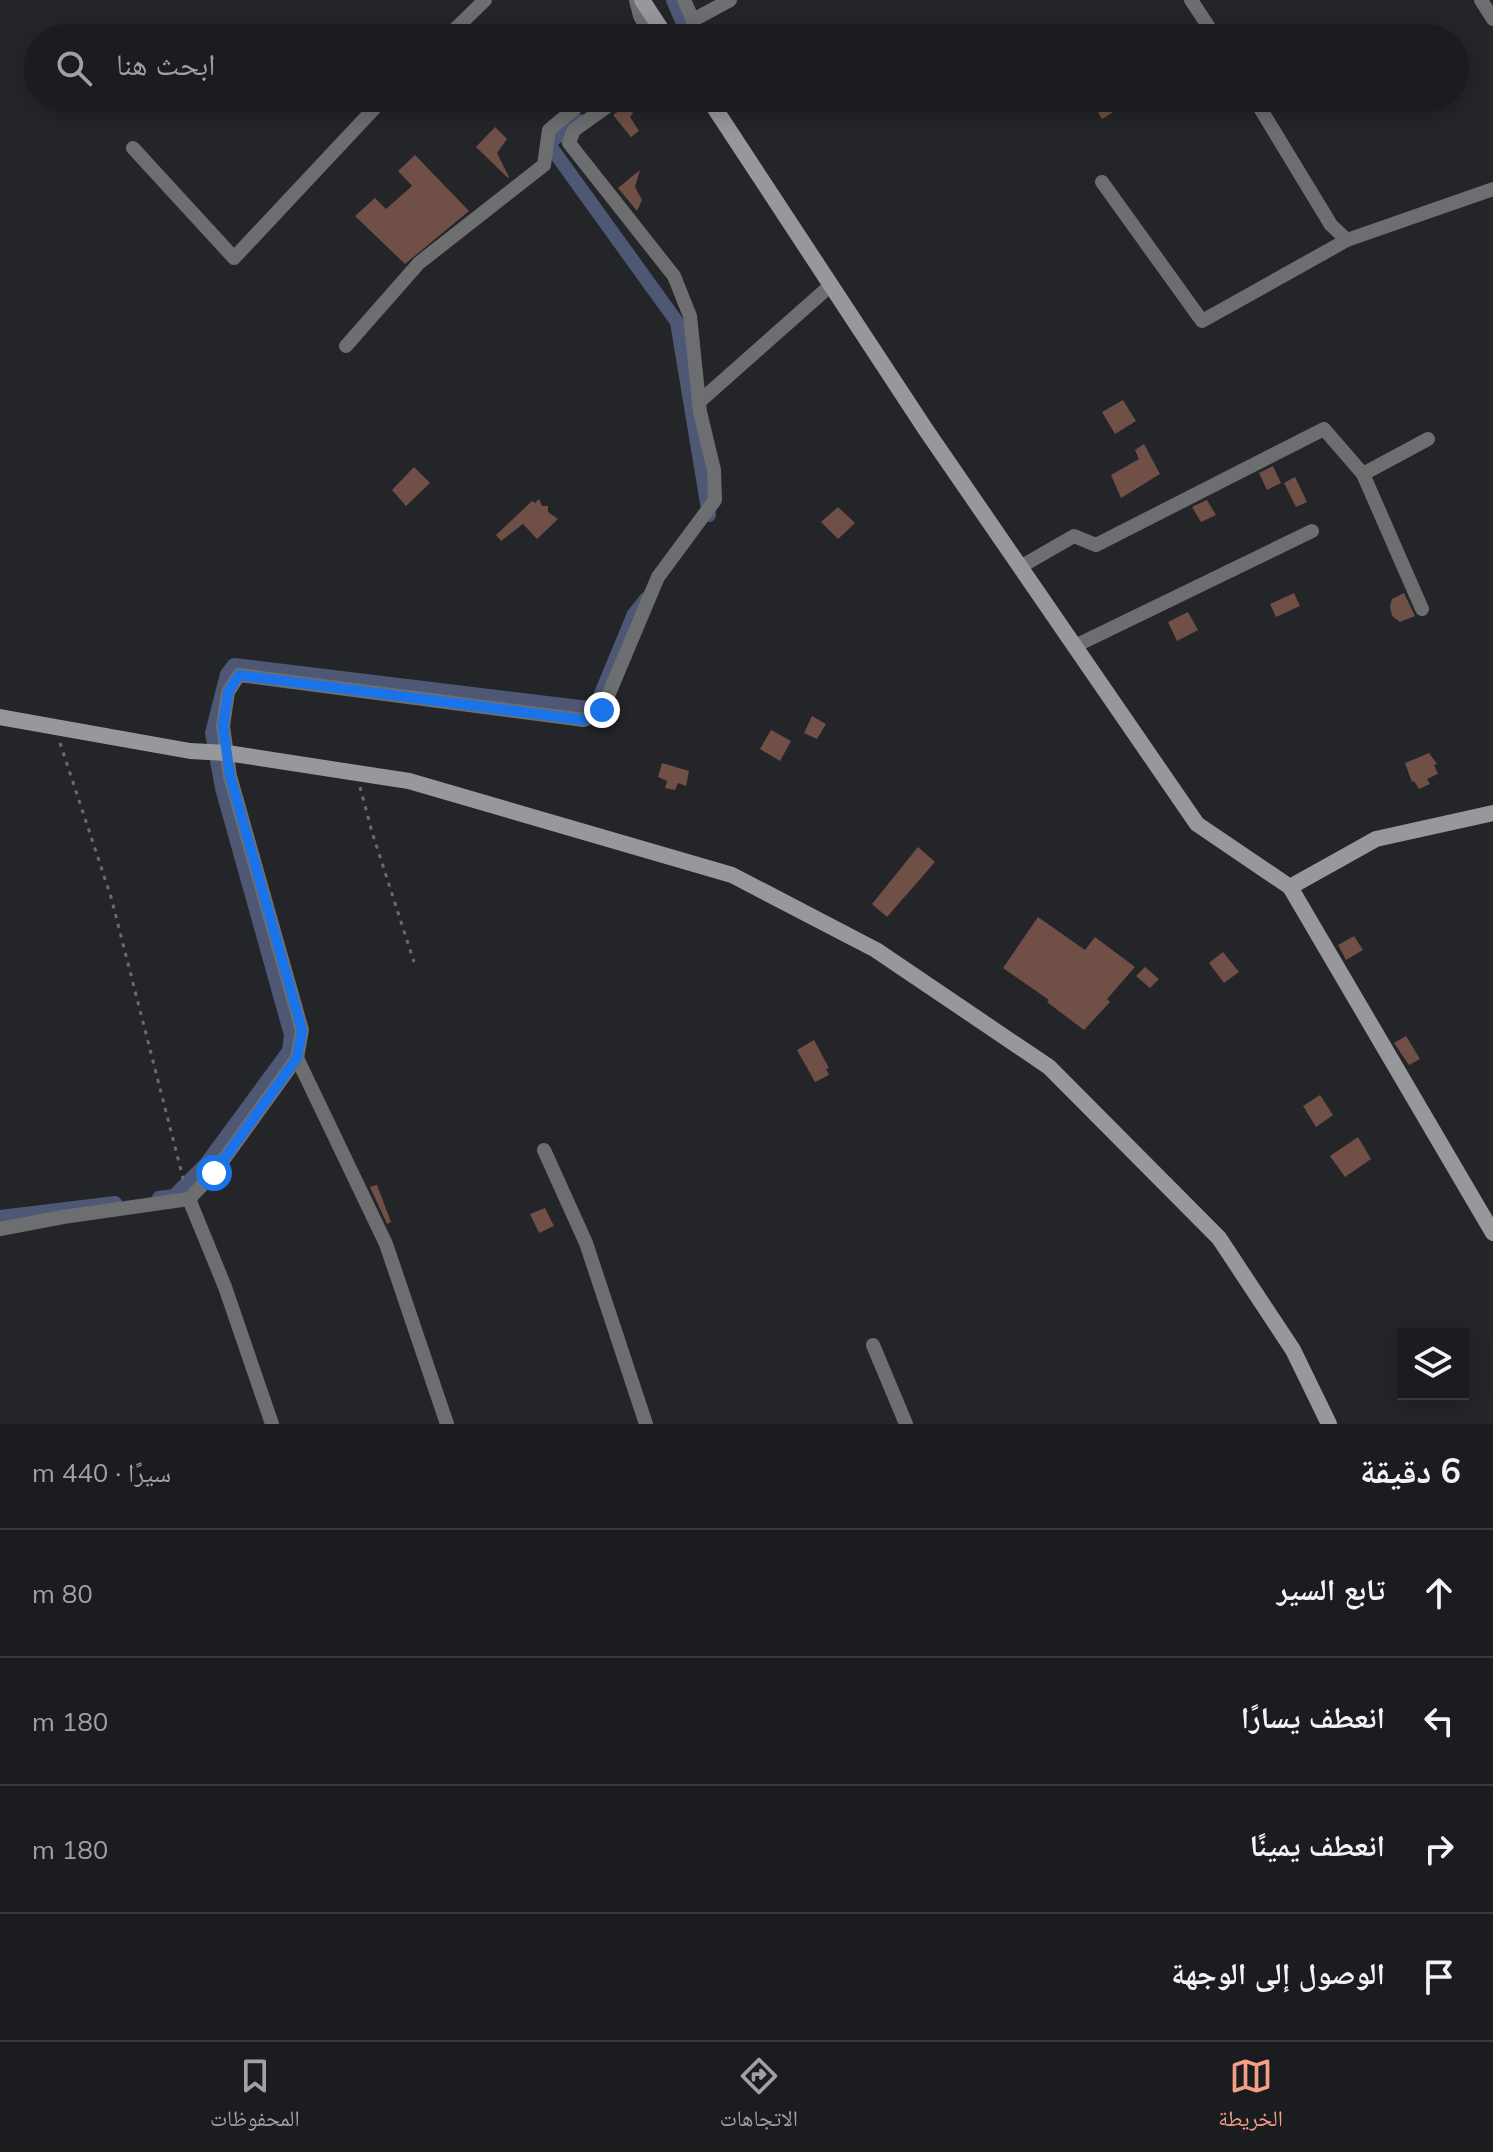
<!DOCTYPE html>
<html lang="ar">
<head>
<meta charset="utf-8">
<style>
	body { margin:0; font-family:Mulish,"Noto Naskh Arabic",sans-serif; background:#242528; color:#f1f3f6; direction:rtl }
	.controls { position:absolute; right:24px; bottom:24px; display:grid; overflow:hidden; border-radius:0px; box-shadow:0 4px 20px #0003 }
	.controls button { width:72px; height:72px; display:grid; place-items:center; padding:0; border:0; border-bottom:2px solid #393a3d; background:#1b1c1f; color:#f1f3f6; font:40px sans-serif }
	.stop { position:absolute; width:24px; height:24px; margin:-18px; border:6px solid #1a73e8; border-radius:50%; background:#fff }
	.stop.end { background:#1a73e8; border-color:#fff; box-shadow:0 2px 8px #0008 }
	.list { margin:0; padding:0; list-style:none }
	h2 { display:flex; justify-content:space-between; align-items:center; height:104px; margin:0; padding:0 32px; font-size:34px }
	h2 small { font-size:26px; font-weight:400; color:#a0a1a4 }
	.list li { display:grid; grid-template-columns:52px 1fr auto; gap:24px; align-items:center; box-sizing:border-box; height:128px; padding:0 32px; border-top:2px solid #393a3d }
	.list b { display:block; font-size:30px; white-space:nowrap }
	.list em { font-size:26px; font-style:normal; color:#a0a1a4 }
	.icon { flex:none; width:44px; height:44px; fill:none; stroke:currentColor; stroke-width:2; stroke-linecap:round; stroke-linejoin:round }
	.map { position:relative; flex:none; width:1493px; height:1424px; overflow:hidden; direction:ltr }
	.search { position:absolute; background:#1b1c1f; box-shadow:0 4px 20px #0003; left:24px; right:24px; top:24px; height:88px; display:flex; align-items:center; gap:20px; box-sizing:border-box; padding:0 28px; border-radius:44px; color:#a0a1a4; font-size:30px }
	.sheet { height:616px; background:#1b1c1f }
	nav { display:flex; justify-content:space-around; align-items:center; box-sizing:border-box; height:112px; border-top:2px solid #393a3d; background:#1b1c1f; font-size:22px; color:#a0a1a4 }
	nav a { display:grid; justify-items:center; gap:4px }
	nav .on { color:#f49e86 }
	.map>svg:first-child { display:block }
</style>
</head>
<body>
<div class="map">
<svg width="1493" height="1424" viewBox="0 0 1493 1424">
	<rect width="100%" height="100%" fill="#242529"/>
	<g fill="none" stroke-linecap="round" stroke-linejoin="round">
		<!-- canal -->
		<g stroke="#4e5874" stroke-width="14">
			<path d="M673,0L689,38"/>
			<path d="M580,121L548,143L677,322L709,515"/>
			<path d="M159,1198L174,1196L206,1164L289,1051L291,1035L222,788L212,733L227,674L234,665L589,708L598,701L634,614L646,599"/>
			<path d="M0,1217L115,1203"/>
		</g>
	</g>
	<!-- building -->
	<g fill="#6f4f46">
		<path d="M991,24L1000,38H972Z"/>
		<path d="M1102,98H1136L1102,119L1093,104Z"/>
		<path d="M627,105L633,113L630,117L639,131L631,137L613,115Z"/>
		<path d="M495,127L507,139L497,153L509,177L508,178L476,147Z"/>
		<path d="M415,155L469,211L405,264L355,216L375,198L386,209L412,186L398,171Z"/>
		<path d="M640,170L635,187L642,200L637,211L618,188Z"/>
		<path d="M1123,400L1136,421L1115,434L1102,412Z"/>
		<path d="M1144,444L1160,474L1121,498L1111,475L1139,459L1135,450Z"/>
		<path d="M1273,466L1281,483L1267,490L1259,473Z"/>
		<path d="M414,467L430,483L406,506L392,490Z"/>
		<path d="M1295,477L1307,502L1296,507L1284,483Z"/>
		<path d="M539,499L542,506H548V512L558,519L537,539L523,524L501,541L496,535L532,501L535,503Z"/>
		<path d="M1207,500L1216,515L1201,522L1192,507Z"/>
		<path d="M838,507L855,523L838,539L821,522Z"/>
		<path d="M1294,593L1300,606L1276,617L1270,604Z"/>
		<path d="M1404,593L1415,616L1400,622L1392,616L1390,606L1392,599Z"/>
		<path d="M1188,612L1198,630L1177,641L1168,622Z"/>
		<path d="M812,716L826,724L817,739L804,733Z"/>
		<path d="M771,730L791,741L780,761L760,749Z"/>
		<path d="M1429,753L1437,764L1434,765L1438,774L1427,779L1430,784L1419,789L1414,781L1412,782L1405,763Z"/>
		<path d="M662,763L689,771L686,786L678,783L675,790L665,788L667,781L658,777Z"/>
		<path d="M918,847L935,862L887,917L872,904Z"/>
		<path d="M1038,917L1085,950L1095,937L1135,967L1107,999L1110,1002L1084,1030L1047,1002L1049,1000L1003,968Z"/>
		<path d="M1354,936L1363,950L1346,960L1338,945Z"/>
		<path d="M1223,952L1239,972L1224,983L1209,963Z"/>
		<path d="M1145,967L1159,979L1150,988L1136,976Z"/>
		<path d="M1406,1036L1420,1059L1409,1065L1394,1043Z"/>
		<path d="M814,1040L829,1068L826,1069L829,1075L815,1082L797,1050Z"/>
		<path d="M1320,1095L1333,1115L1316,1127L1303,1106Z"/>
		<path d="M1358,1137L1371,1159L1345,1177L1330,1156Z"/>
		<path d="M377,1185L391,1222L387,1224L370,1187Z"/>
		<path d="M545,1208L554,1226L539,1233L530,1214Z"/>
	</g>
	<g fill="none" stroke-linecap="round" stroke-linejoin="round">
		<!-- path -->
		<g stroke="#6a6b6f" stroke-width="3" stroke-dasharray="4 6" stroke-linecap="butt">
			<path d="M60,743L111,897L184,1182"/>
			<path d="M360,787L372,832L414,962"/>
		</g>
		<!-- street -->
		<g stroke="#6d6e70" stroke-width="14">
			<path d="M636,0L640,16L652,38"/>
			<path d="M684,0L693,20"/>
			<path d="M1191,0L1216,38"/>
			<path d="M1481,0L1493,19"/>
			<path d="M446,38L485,0"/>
			<path d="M697,38L693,20L730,0"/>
			<path d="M1254,98L1331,225L1347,240"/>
			<path d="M133,148L234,258L384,98"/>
			<path d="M1102,182L1202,321L1347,240L1493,189"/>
			<path d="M346,346L419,263L544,165L549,130L587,98"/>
			<path d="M699,402L831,285"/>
			<path d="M1363,474L1422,609"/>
			<path d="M1020,567L1074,536L1096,545L1324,429L1363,474L1428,439"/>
			<path d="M1075,646L1312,531"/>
			<path d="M297,1058L386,1244L447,1424"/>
			<path d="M544,1150L586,1243L646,1424"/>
			<path d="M189,1199L225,1287L272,1424"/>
			<path d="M0,1229L63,1217L189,1199L214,1173L297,1058L302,1030L230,776L223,726L228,692L239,675L584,720L602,710L658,577L715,500L714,470L700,412L690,316L674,276L569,143L574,130L619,98"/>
			<path d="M873,1345L906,1424"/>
		</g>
		<!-- secondary -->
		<g stroke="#97989b" stroke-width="16">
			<path d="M642,0L667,38"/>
			<path d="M708,98L926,430L1197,824L1290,887L1493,1233"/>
			<path d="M0,717L190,751L227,753L409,781L732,875L876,950L1049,1067L1219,1238L1293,1350L1329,1424"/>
			<path d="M1290,887L1376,839L1493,813"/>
		</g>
	</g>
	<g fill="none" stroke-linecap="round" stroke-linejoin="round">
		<!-- route -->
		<path stroke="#1a73e8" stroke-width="10" d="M214,1173L297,1058L302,1030L230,776L223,726L228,692L239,675L584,720L602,710"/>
	</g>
</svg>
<div class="controls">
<button><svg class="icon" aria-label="layers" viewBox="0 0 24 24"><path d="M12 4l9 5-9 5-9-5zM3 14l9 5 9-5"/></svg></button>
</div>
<div class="stop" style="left:214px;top:1173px"></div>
<div class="stop end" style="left:602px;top:710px"></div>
<div class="search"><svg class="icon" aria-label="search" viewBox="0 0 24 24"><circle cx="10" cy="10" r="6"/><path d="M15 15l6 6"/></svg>ابحث هنا</div>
</div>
<section class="sheet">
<h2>6 دقيقة<small>سيرًا · 440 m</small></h2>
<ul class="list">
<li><svg class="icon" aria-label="ahead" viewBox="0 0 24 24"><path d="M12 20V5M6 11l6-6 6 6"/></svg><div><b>تابع السير</b></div><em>80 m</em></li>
<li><svg class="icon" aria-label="left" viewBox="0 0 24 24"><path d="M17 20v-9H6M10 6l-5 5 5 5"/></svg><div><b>انعطف يسارًا</b></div><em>180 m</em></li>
<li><svg class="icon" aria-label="right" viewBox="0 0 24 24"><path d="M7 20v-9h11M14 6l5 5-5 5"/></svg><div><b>انعطف يمينًا</b></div><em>180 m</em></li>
<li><svg class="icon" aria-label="arrive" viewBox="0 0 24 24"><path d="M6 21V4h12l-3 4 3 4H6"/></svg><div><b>الوصول إلى الوجهة</b></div></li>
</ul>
</section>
<nav>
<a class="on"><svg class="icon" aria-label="map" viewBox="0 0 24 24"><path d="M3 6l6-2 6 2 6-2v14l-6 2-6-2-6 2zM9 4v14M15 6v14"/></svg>الخريطة</a>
<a><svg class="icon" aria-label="directions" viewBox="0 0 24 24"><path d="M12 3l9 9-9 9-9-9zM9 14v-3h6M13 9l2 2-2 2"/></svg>الاتجاهات</a>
<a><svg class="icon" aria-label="saved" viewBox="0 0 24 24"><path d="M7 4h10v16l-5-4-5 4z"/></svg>المحفوظات</a>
</nav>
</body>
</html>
